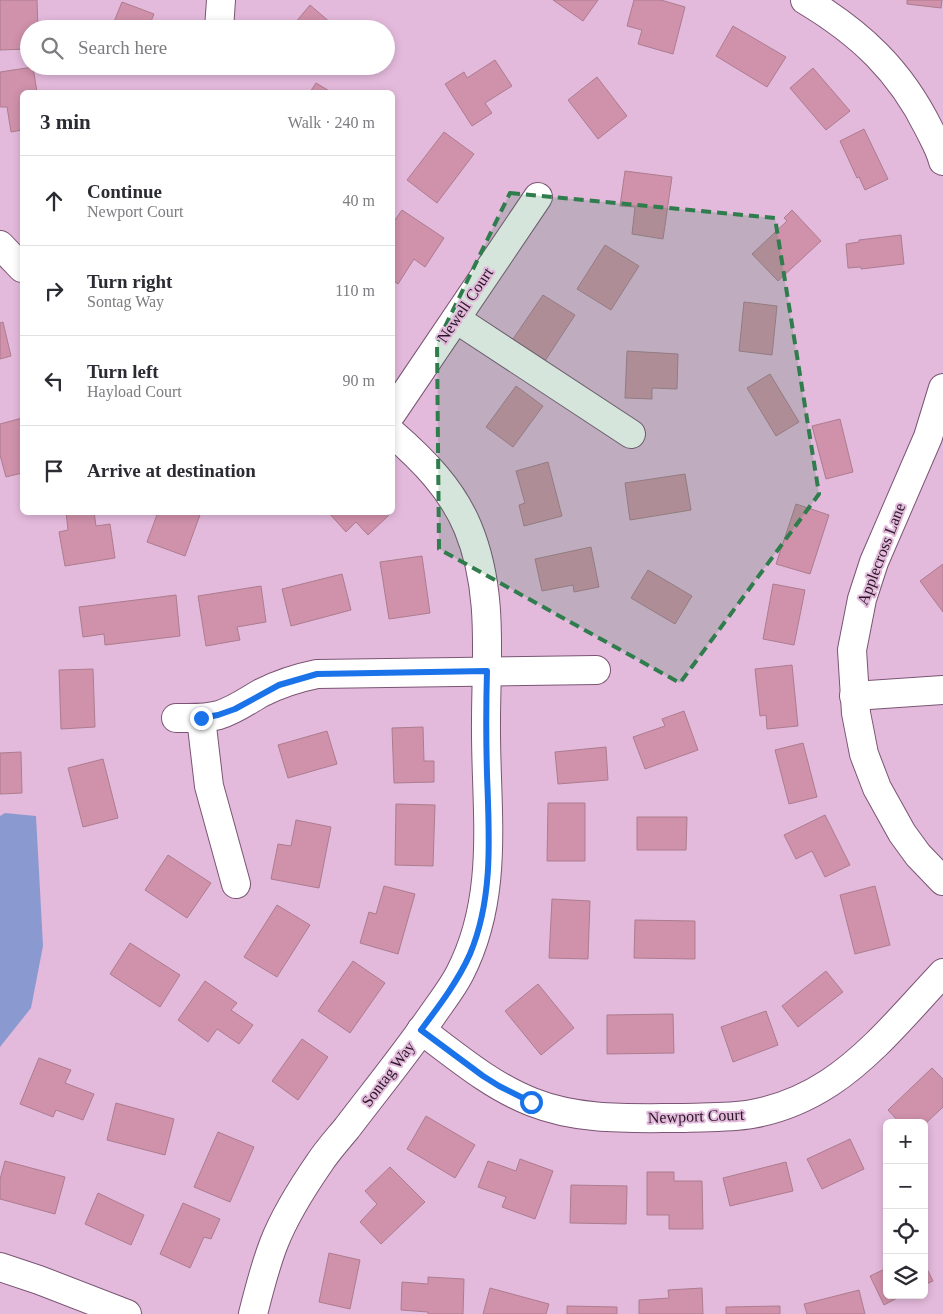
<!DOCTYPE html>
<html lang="en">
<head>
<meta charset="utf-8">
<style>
	body { margin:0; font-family:Georgia,serif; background:#f7f7f7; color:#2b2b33 }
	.controls { position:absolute; right:15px; bottom:15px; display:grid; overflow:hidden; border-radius:8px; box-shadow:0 2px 8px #0003 }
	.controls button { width:45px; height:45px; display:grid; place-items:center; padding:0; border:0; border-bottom:1px solid #e1e1e2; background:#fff; color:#2b2b33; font:25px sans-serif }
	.stop { position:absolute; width:15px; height:15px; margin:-11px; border:4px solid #1a73e8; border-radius:50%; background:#fff }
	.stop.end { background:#1a73e8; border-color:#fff; box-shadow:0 1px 5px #0008 }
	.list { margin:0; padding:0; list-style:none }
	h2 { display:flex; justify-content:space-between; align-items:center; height:65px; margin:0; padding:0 20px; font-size:21px }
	h2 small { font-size:16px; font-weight:400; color:#7c7c81 }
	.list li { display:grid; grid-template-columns:32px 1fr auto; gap:15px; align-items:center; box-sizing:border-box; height:90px; padding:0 20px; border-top:1px solid #e1e1e2 }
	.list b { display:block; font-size:19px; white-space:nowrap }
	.list p { margin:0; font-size:16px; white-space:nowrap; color:#7c7c81 }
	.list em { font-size:16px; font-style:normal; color:#7c7c81 }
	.icon { flex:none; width:28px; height:28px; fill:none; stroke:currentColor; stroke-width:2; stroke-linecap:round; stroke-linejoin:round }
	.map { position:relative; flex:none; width:943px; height:1314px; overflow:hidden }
	.search { position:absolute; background:#fff; box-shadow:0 2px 8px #0003; left:20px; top:20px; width:375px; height:55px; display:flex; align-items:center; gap:12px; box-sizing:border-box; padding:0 18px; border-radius:28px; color:#7c7c81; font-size:19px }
	.panel { position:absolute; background:#fff; box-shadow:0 2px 8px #0003; left:20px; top:90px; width:375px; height:425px; border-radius:8px }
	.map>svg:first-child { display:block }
</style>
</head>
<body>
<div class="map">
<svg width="943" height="1314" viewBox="0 0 943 1314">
	<rect width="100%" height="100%" fill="#e4badc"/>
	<!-- forest -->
	<path fill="#8b99d1" d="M5,813L36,816L43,946L31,1008L0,1047V816Z"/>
	<!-- building -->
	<g fill="#d091ab" stroke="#ac7c8f">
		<path d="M0,0H37L38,29H29V49L0,50Z"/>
		<path d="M553,0H598L583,21Z"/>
		<path d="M634,0H661L685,7L673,54L638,44L642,30L627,26Z"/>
		<path d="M907,0H942L941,8L907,4Z"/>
		<path d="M122,2L154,14L148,29H111Z"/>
		<path d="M310,5L338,29H290Z"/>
		<path d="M733,26L786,57L767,87L716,56Z"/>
		<path d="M495,60L512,86L485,103L492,113L472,126L445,84L464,72L467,78Z"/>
		<path d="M33,67L37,92H22V130L11,132L7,107H0V72Z"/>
		<path d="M813,68L850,111L826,130L790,88Z"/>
		<path d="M597,77L627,116L598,139L568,100Z"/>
		<path d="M316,83L331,92H310Z"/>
		<path d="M864,129L888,179L865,190L859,177L857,178L840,141Z"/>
		<path d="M444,132L474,154L437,203L407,180Z"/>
		<path d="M625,171L672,177L663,239L632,234L635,207L620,206Z"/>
		<path d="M402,210L444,238L425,267L414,259L398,284L392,280V224Z"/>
		<path d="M792,210L821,241L778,281L752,254L787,221L784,218Z"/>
		<path d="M901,235L904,264L861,269V267L848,268L846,244L859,242V240Z"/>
		<path d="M605,245L639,266L611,310L577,289Z"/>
		<path d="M543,295L575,315L543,364L511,342Z"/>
		<path d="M744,302L777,306L772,355L739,351Z"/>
		<path d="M3,322L11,356L0,359V323Z"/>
		<path d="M627,351L678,354L677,389L652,388V399L625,398Z"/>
		<path d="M770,374L799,422L776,436L747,388Z"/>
		<path d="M516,386L543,406L513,447L486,427Z"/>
		<path d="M22,418V473L6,477L0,455V424Z"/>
		<path d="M840,419L853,472L826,479L812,426Z"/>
		<path d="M548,462L562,516L524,526L519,505L525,503L516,471Z"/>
		<path d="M685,474L691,510L630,520L625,483Z"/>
		<path d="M796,504L829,515L810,574L776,564Z"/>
		<path d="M66,512H94L96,526L110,524L115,558L65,566L59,532L68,530Z"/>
		<path d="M158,512H201L185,556L147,542Z"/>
		<path d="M328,512H388L390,514L368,535L356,522L346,532Z"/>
		<path d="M591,547L599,587L574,592L573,585L542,591L535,559Z"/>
		<path d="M422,556L430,613L389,619L380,562Z"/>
		<path d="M943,564V612L920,581Z"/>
		<path d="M648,570L692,596L675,624L631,598Z"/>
		<path d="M342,574L351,610L291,626L282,589Z"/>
		<path d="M773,584L805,590L794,645L763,639Z"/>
		<path d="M261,586L266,622L237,627L240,640L206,646L198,596Z"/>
		<path d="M176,595L180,636L105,645L104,634L83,637L79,607Z"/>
		<path d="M792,665L798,726L767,729L766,715L760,716L755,669Z"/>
		<path d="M93,669L95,727L61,729L59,670Z"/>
		<path d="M684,711L698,750L645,769L633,737L665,726L662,719Z"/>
		<path d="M423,727L424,761H434V782L394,783L392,728Z"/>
		<path d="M327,731L337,764L288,778L278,745Z"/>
		<path d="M803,743L817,797L789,804L775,750Z"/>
		<path d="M606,747L608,780L558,784L555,752Z"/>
		<path d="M21,752L22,793L0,794V753Z"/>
		<path d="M103,759L118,818L83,827L68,768Z"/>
		<path d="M548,803H585V861H547Z"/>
		<path d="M396,804L435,805L433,866L395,865Z"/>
		<path d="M825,815L850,865L825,877L812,851L796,859L784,835Z"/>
		<path d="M637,817H687L686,850H637Z"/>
		<path d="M296,820L331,827L319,888L271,879L278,844L291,846Z"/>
		<path d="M168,855L211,883L187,918L145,890Z"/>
		<path d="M384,886L415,894L398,954L360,943L369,912L376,914Z"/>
		<path d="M875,886L890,945L855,954L840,895Z"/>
		<path d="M552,899L590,901L588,959L549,958Z"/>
		<path d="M277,905L310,925L277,977L244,957Z"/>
		<path d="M635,920L695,921V959L634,958Z"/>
		<path d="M130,943L180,975L160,1007L110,974Z"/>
		<path d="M353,961L385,983L350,1033L318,1011Z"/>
		<path d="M826,971L843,992L798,1027L782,1006Z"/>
		<path d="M205,981L237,1003L231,1010L253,1025L239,1044L217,1029L208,1042L178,1020Z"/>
		<path d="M538,984L574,1028L541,1055L505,1011Z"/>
		<path d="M766,1011L778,1045L733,1062L721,1027Z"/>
		<path d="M673,1014L674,1053L607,1054V1015Z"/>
		<path d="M302,1039L328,1057L298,1100L272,1081Z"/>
		<path d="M39,1058L71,1070L65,1083L94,1094L83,1120L56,1110L53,1117L20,1104Z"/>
		<path d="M932,1068L943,1079V1107L924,1125V1123H900L888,1110Z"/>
		<path d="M116,1103L174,1119L165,1155L107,1140Z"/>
		<path d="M426,1116L475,1145L455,1178L407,1149Z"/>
		<path d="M218,1132L254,1147L230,1202L194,1187Z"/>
		<path d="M850,1139L864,1169L822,1189L807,1159Z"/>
		<path d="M520,1159L553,1171L535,1219L502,1207L506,1197L478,1187L488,1161L516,1171Z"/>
		<path d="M5,1161L65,1177L55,1214L0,1199V1179Z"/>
		<path d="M786,1162L793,1191L730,1206L723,1178Z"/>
		<path d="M390,1167L425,1202L381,1244L360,1222L377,1204L365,1191Z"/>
		<path d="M647,1172H674V1181H702L703,1229H669V1215H647Z"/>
		<path d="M571,1185L627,1186L626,1224L570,1223Z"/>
		<path d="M98,1193L144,1215L131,1245L85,1224Z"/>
		<path d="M183,1203L220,1219L211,1239L204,1237L190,1268L160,1254Z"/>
		<path d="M329,1253L360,1260L350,1309L319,1302Z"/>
		<path d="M924,1263L933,1281L924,1285Z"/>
		<path d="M887,1268V1295H903L884,1305L870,1276Z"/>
		<path d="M428,1277L464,1279L463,1314H428V1312L401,1310L402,1282L428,1284Z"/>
		<path d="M490,1288L549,1304L546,1314H483Z"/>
		<path d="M702,1288L703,1314H639V1300L669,1298L668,1290Z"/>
		<path d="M859,1290L865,1314H807L804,1304Z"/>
		<path d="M567,1306L617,1307V1314H567Z"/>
		<path d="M780,1306V1314H726V1307Z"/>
	</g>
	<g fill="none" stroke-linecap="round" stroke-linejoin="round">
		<!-- minor casing -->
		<g stroke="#7a5573" stroke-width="30">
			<g id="minor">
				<path d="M805,0C860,33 900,70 929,129C934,139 940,149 943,161"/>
				<path d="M219,29L221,0"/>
				<path d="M0,245L22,268"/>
				<path d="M456,319L631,434"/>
				<path d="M943,388L928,437L874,562L862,599L852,650L856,713L864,754L877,788L902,833L918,855L943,881"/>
				<path d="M392,413L538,197"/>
				<path d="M854,696L943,690"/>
				<path d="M176,718C191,718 205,719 219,715C235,710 247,701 261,693C279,684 297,678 317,674L596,670"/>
				<path d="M201,718L209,786L236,884"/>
				<path d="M421,1030C456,1056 491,1086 532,1102C580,1121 630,1118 681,1118C705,1117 729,1118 752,1114C780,1109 806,1098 829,1083C872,1055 908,1010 943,973"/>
				<path d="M0,1267L39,1280L127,1314"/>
				<path d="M253,1314C259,1290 265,1266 274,1243C285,1215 302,1188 320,1162C328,1150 338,1139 347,1128C376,1090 406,1053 433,1014C442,1001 453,987 460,973C501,893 485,808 486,722C486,657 494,591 468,528C452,489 423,460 392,433"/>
			</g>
		</g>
		<!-- minor -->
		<use href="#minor" stroke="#fff" stroke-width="28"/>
	</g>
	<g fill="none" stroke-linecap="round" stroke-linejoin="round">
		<!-- route -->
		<path stroke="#1a73e8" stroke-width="6" d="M201,718L218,715L235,709L279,685L317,674L487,671C486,705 486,739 487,774C489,833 494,897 470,954C458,981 439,1006 421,1030L483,1076L499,1086L531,1102"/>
	</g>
	<!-- marked area -->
	<path fill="#2f7c4c" fill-opacity="0.2" stroke="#2f7c4c" stroke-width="4" stroke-dasharray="10 6" stroke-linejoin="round" d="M510,193L775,218L819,494L680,683L439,549L437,343Z"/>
	<g text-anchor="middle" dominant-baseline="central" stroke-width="4" stroke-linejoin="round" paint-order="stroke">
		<!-- street labels -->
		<g font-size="16" fill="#281825" stroke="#e4badc">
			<text transform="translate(465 305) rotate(-56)">Newell Court</text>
			<text transform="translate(881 554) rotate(-69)">Applecross Lane</text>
			<text transform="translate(388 1074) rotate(-53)">Sontag Way</text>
			<text transform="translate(696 1116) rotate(-2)">Newport Court</text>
		</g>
	</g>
</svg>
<div class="controls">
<button>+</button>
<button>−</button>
<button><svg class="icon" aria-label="locate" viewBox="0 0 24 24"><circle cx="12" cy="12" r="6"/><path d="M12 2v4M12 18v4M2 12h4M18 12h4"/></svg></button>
<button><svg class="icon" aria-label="layers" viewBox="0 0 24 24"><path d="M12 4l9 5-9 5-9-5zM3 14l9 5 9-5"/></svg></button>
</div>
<div class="stop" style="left:531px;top:1102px"></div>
<div class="stop end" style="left:201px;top:718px"></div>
<div class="search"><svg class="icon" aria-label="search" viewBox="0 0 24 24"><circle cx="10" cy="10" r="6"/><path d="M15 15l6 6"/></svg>Search here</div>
<section class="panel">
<h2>3 min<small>Walk · 240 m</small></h2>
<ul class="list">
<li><svg class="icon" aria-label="ahead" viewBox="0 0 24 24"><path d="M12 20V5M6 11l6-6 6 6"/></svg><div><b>Continue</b><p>Newport Court</p></div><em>40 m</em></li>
<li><svg class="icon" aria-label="right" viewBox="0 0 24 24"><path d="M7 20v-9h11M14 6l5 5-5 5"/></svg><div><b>Turn right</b><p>Sontag Way</p></div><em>110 m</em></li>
<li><svg class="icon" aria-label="left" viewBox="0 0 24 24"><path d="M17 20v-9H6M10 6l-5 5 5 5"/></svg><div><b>Turn left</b><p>Hayload Court</p></div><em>90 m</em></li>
<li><svg class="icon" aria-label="arrive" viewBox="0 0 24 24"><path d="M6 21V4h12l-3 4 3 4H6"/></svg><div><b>Arrive at destination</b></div></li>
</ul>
</section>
</div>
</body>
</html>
